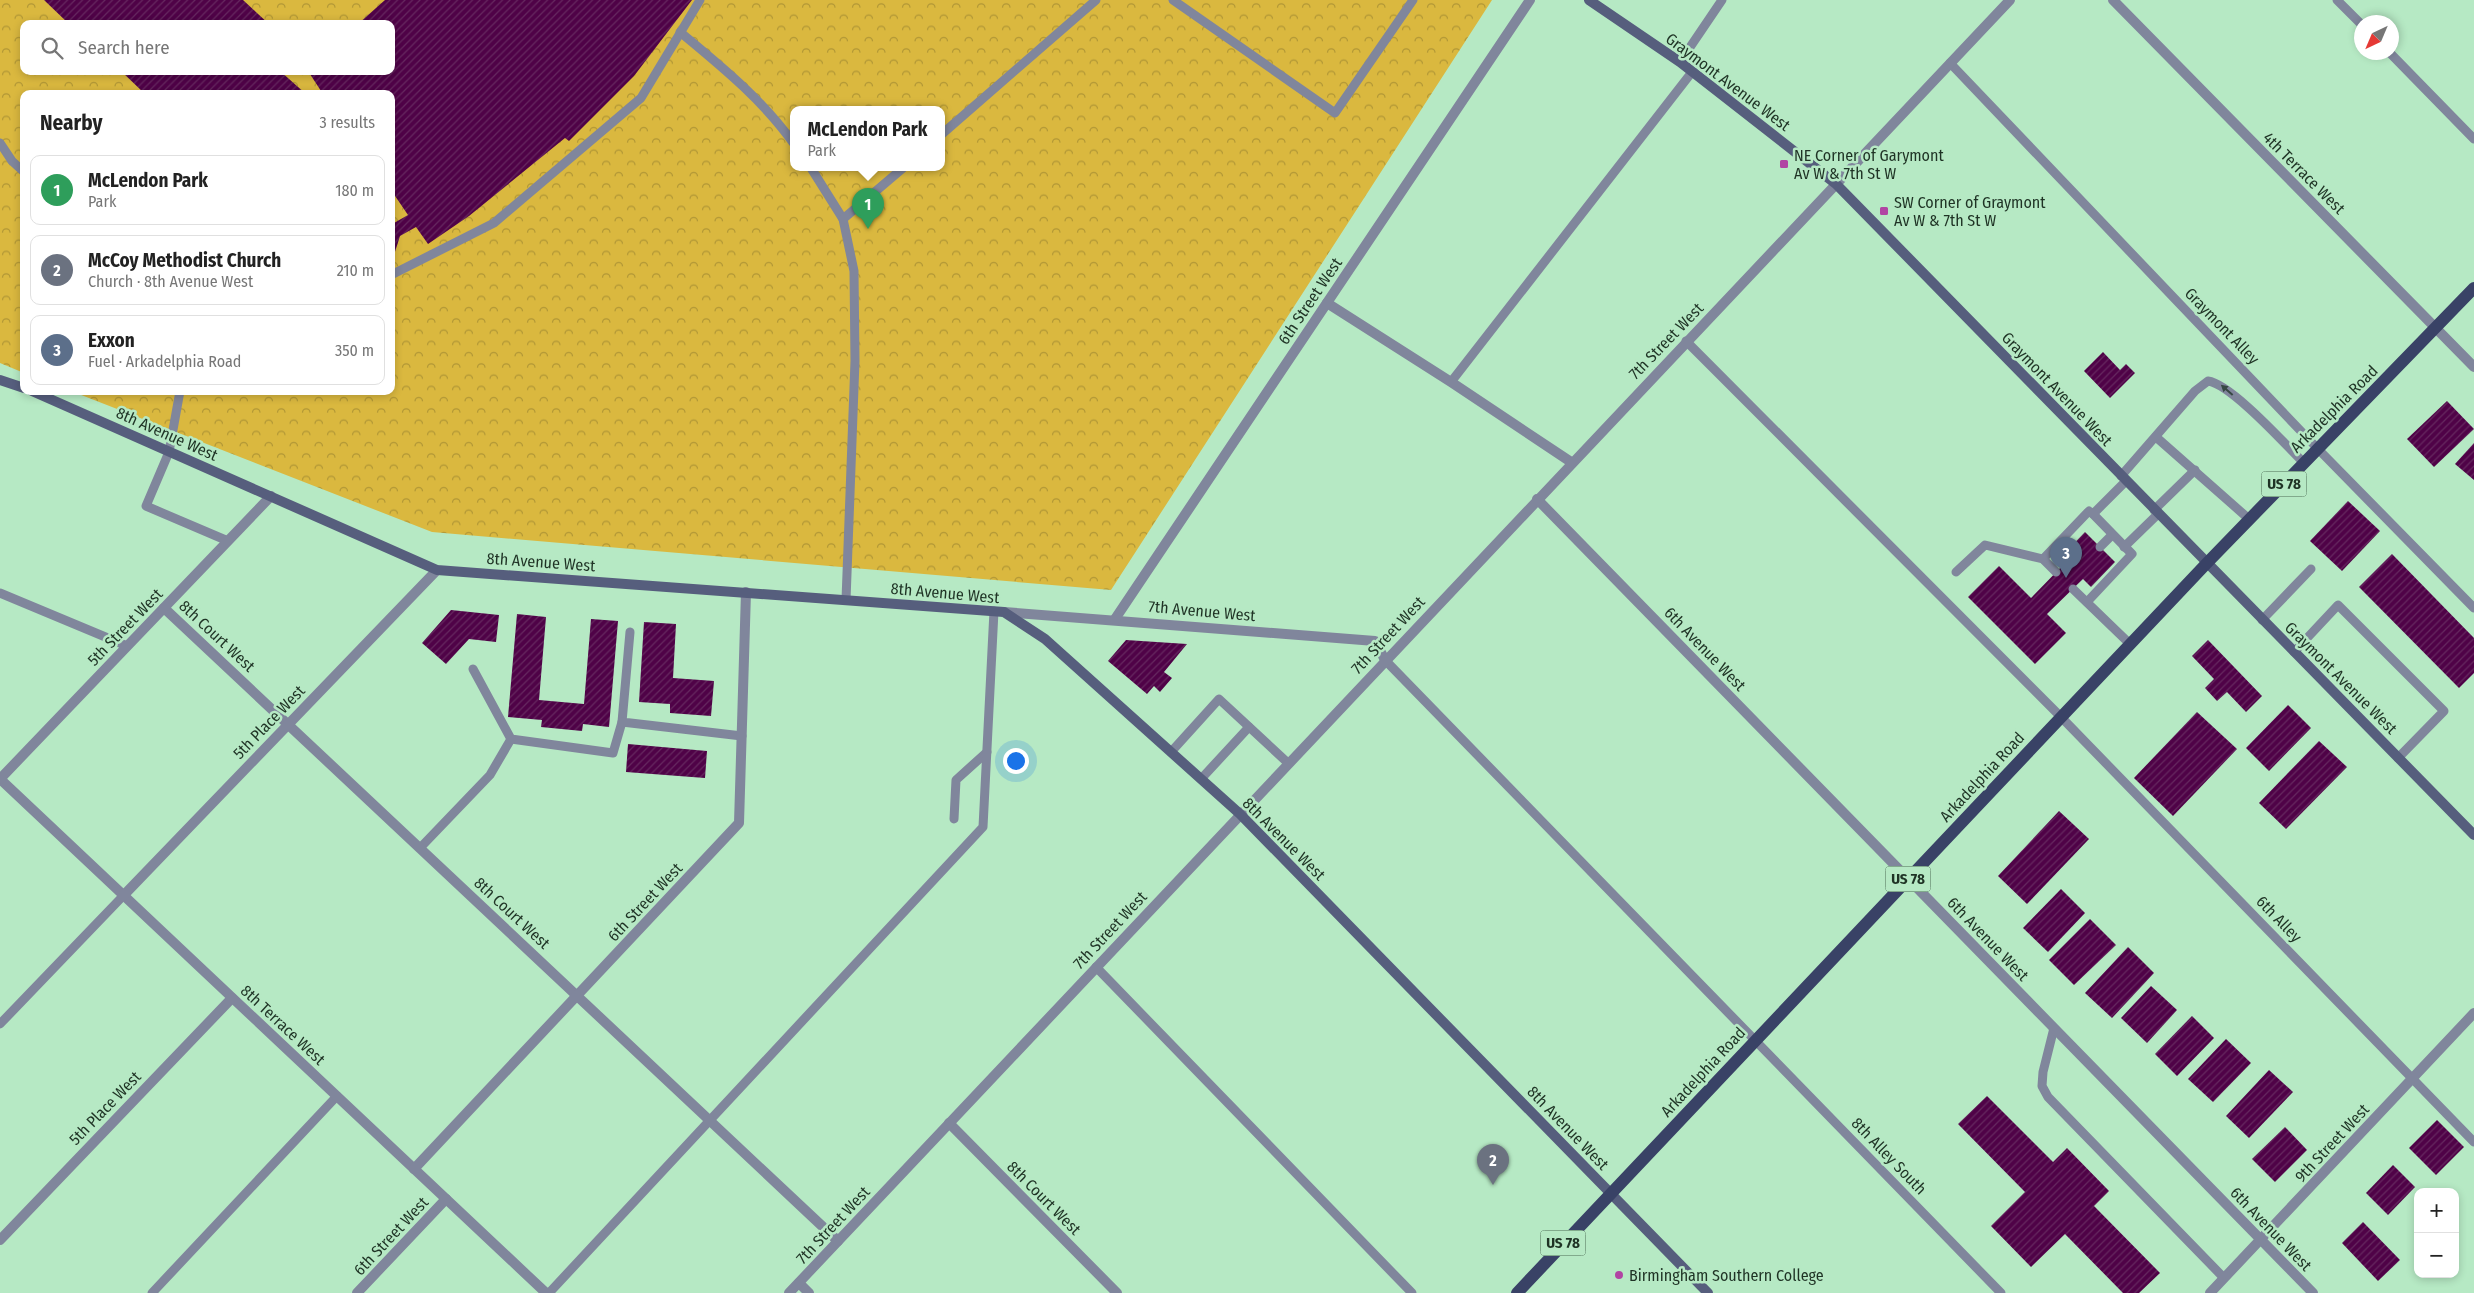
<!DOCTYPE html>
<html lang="en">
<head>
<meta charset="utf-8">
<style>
	body { margin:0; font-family:"Fira Sans Condensed",sans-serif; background:#f6f6f6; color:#222 }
	.controls { position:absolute; right:15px; bottom:15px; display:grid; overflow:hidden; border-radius:10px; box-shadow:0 2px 8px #0003 }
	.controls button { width:45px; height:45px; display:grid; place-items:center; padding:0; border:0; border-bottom:1px solid #e0e0e0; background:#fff; color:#222; font:25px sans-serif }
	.compass { position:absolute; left:2354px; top:15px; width:45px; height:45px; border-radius:50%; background:#fff; box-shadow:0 2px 8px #0003; rotate:224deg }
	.you { position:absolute; left:1015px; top:760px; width:18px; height:18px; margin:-12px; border:4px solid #fff; border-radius:50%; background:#1a73e8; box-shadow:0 0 0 8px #1a73e833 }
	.badge { display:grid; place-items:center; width:32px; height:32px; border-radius:50%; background:#ea580c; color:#fff; font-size:16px; font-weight:700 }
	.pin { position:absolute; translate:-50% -41px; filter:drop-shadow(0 1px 2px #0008) }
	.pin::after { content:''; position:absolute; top:26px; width:18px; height:15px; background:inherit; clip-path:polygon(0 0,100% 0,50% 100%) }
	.popup { position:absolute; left:790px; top:106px; width:155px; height:65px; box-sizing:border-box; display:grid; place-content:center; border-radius:10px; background:#fff; filter:drop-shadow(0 1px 4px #0005); font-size:16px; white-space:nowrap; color:#767676 }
	.popup b { font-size:19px; color:#222 }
	.popup::after { content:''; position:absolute; left:50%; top:100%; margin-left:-10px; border:10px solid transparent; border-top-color:#fff }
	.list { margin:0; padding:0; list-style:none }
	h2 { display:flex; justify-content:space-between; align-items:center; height:65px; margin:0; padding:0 20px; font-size:21px }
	h2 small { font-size:16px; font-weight:400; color:#767676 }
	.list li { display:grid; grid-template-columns:32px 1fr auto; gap:15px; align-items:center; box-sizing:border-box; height:70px; margin:0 10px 10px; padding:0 10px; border:1px solid #e0e0e0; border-radius:10px }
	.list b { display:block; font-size:19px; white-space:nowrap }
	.list p { margin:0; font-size:16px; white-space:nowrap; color:#767676 }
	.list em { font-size:16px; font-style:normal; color:#767676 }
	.icon { flex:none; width:28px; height:28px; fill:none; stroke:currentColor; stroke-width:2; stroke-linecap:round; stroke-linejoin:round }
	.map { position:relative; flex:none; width:2474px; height:1293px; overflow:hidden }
	.search { position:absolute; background:#fff; box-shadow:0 2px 8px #0003; left:20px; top:20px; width:375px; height:55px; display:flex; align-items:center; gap:12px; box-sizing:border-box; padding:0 18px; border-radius:10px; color:#767676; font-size:19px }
	.panel { position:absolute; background:#fff; box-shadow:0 2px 8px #0003; left:20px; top:90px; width:375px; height:305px; border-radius:10px }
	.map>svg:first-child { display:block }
</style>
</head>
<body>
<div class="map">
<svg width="2474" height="1293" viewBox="0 0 2474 1293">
	<defs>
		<pattern id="park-crowns" width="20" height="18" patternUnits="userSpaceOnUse" patternTransform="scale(1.25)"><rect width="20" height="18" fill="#dab83f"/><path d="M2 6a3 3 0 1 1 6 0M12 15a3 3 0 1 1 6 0" fill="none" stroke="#b09635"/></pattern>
		<pattern id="building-hatch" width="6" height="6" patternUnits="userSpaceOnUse" patternTransform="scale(1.25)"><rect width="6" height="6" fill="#4f0247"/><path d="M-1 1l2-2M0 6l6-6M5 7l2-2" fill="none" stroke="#65285f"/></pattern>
	</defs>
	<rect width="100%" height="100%" fill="#b6e9c4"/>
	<!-- park -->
	<path fill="url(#park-crowns)" fill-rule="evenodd" d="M0,0H1492L1111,590L432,532L71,391H391V94H24V373L0,363ZM24,24H391V71H24ZM794,110H942V168H794Z"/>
	<!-- building -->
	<g fill="url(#building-hatch)">
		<path d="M44,0H243L269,24H69Z"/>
		<path d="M385,0H692L634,76L569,141L565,138L469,216L428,244L416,227L400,236L394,255L391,258V220L394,223L408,215L391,190V94H316L321,91L308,71H391V24H358Z"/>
		<path d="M121,71H280L306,94H145Z"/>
		<path d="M2103,352L2120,370L2126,364L2135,373L2110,398L2084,371Z"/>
		<path d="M2447,401L2474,429L2434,467L2407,439Z"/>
		<path d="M2474,443V480L2455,464Z"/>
		<path d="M2348,501L2380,531L2342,571L2310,541Z"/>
		<path d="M2085,532L2115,562L2091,587L2083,579L2047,614L2066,633L2035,664L1968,597L1999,566L2031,598L2066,562L2061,557Z"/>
		<path d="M2392,554L2474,638V673L2459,688L2359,587Z"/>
		<path d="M451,610L499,615L496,642L469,639L446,664L422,643Z"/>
		<path d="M517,614L546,617L539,700L584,704L591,619L618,621L609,727L583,724L582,731L541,727L542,720L508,717Z"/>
		<path d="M644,622L676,624L673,678L714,681L711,716L670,713V704L639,702Z"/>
		<path d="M1126,640L1187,644L1164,672L1172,678L1160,692L1154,686L1147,694L1108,661Z"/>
		<path d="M2208,640L2262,696L2246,712L2227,692L2217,701L2205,688L2214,679L2192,656Z"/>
		<path d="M2288,705L2311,728L2269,771L2246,748Z"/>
		<path d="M2197,712L2237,749L2173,816L2134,778Z"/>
		<path d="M2319,741L2347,767L2286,829L2259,803Z"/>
		<path d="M628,744L707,751L705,778L626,772Z"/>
		<path d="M2059,811L2089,839L2027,904L1998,876Z"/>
		<path d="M2061,889L2085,913L2048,952L2023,928Z"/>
		<path d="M2090,919L2116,945L2074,985L2049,960Z"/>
		<path d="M2128,947L2154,973L2112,1018L2085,993Z"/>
		<path d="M2151,986L2177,1010L2147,1043L2121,1018Z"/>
		<path d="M2192,1016L2214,1038L2177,1076L2155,1054Z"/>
		<path d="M2226,1039L2251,1063L2213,1102L2188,1079Z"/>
		<path d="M2269,1070L2293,1092L2249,1138L2226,1116Z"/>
		<path d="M1987,1096L2053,1162L2067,1148L2109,1191L2094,1206L2160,1273L2139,1293H2123L2065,1234L2031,1267L1991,1226L2025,1192L1958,1124Z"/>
		<path d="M2437,1120L2464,1147L2436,1175L2409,1148Z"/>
		<path d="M2285,1127L2307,1150L2275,1182L2252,1159Z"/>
		<path d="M2393,1165L2415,1187L2388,1215L2366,1193Z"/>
		<path d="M2363,1222L2400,1260L2378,1281L2342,1243Z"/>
	</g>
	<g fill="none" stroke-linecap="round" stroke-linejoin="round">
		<!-- service -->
		<g stroke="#80869c" stroke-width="9">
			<path d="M1173,0L1335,113L1413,0"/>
			<path d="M2337,0L2362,25"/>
			<path d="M680,32C721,66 763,100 794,144"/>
			<path d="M2389,52L2474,139"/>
			<path d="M1680,62L1722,0"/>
			<path d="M1950,63L2318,449L2474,608"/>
			<path d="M942,134L1096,0"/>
			<path d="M0,143L12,161L24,172"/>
			<path d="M811,168L843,219L854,271L855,361L846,600"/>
			<path d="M843,219L903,168"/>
			<path d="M391,275L494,223L641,98L700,0"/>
			<path d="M1686,341L2061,717L2474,1142"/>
			<path d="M1451,382L1692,72"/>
			<path d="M180,391L169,452L146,506L228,541"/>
			<path d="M2156,437L2249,519"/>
			<path d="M2121,476L2195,391L2208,381C2231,384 2285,444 2304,463"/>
			<path d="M2154,510L2195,470"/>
			<path d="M2100,547L2112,535"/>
			<path d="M2124,547L2158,514"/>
			<path d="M2043,559L2089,511L2093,514L2126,481"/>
			<path d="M1956,572L1985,545L2043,559L2056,572"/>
			<path d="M2073,589L2130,644"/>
			<path d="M0,593L127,646"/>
			<path d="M2087,602L2132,554L2093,514"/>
			<path d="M2262,620L2311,569"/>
			<path d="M630,632L622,722L742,736"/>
			<path d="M2294,652L2338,605L2444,711L2398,758"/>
			<path d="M1385,660L2001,1293"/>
			<path d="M473,669L511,739L613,753L622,722"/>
			<path d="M1171,752L1219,699L1288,763"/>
			<path d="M1201,779L1249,727"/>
			<path d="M954,819L956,780L987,752"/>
			<path d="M420,848L490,775L511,739"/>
			<path d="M1096,967L1412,1293"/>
			<path d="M0,1024L123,896"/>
			<path d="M2054,1028L2043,1072L2042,1086L2048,1097L2224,1278"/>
			<path d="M152,1293L337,1096"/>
			<path d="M549,1293L983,827L994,611"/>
		</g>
		<!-- minor -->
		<g stroke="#80869c" stroke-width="10">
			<path d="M2113,0L2474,367"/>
			<path d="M1327,303L1451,382L1571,462"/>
			<path d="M1537,499L2313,1293"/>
			<path d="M164,608L838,1241"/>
			<path d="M1004,612L1375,641L1385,660"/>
			<path d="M1115,619L1530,0"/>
			<path d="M0,779L546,1293"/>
			<path d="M0,779L271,496"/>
			<path d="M123,896L437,570"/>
			<path d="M949,1123L1117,1293"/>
			<path d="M414,1169L739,823L746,592"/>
			<path d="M0,1240L232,998"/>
			<path d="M799,1283L809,1293"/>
			<path d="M357,1293L446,1199"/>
			<path d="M789,1293L2010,0"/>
			<path d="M2210,1293L2474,1013"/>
		</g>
		<!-- secondary -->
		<g stroke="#565e7d" stroke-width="10">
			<path d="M1589,0L1680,62L1836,184L2474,835"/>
			<path d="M0,380L24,388"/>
			<path d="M32,391L437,570L1004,612L1045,639L1240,814L1708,1293"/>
		</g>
		<!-- primary -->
		<path stroke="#394266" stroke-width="12" d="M1517,1293L2206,564L2474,288"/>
	</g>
	<!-- one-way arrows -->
	<defs><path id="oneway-solid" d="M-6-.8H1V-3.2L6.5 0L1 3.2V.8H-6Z" transform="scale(1.25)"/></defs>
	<use fill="#374843" href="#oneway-solid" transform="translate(2227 390) rotate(-139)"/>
	<!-- markers -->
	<g fill="#b144a3" stroke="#b6e9c4" stroke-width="2">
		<rect x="1779" y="159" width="10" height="10" rx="2.5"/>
		<rect x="1879" y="206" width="10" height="10" rx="2.5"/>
		<circle cx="1619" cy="1275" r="5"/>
	</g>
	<g text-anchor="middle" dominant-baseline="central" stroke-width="5" stroke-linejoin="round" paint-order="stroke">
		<!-- shield labels -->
		<g fill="#b6e9c4" stroke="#4c6a55" stroke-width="1">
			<rect x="2261.5" y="471.5" width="45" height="25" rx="4"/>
			<rect x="1885.5" y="866.5" width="45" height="25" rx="4"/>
			<rect x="1540.5" y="1230.5" width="45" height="25" rx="4"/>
		</g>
		<g font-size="15" font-weight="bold" fill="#1f3325">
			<text x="2284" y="484">US 78</text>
			<text x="1908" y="879">US 78</text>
			<text x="1563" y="1243">US 78</text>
		</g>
		<!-- street labels -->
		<g font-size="16" fill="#1f3325" stroke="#b6e9c4">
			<text transform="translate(1728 82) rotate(37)">Graymont Avenue West</text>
			<text transform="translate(2304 173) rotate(45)">4th Terrace West</text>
			<text transform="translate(1310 301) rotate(-56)">6th Street West</text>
			<text transform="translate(2222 326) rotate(46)">Graymont Alley</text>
			<text transform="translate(1666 341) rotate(-46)">7th Street West</text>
			<text transform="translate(2057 389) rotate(46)">Graymont Avenue West</text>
			<text transform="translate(2334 409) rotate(-45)">Arkadelphia Road</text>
			<text transform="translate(167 434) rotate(24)">8th Avenue West</text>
			<text transform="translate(541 562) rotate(4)">8th Avenue West</text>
			<text transform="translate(945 593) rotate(5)">8th Avenue West</text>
			<text transform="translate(1202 611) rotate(5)">7th Avenue West</text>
			<text transform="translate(125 627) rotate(-46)">5th Street West</text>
			<text transform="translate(1388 635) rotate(-47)">7th Street West</text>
			<text transform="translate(217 636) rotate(43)">8th Court West</text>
			<text transform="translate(1705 649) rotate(46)">6th Avenue West</text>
			<text transform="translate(2341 678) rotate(45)">Graymont Avenue West</text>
			<text transform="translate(269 722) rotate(-46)">5th Place West</text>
			<text transform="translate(1982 777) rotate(-47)">Arkadelphia Road</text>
			<text transform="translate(1284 839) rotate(45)">8th Avenue West</text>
			<text transform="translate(645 902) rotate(-47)">6th Street West</text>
			<text transform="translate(512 913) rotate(43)">8th Court West</text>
			<text transform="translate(2279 919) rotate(46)">6th Alley</text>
			<text transform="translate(1110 930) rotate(-47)">7th Street West</text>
			<text transform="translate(1988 939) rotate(46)">6th Avenue West</text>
			<text transform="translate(283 1025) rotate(43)">8th Terrace West</text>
			<text transform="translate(1703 1072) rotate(-47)">Arkadelphia Road</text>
			<text transform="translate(105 1108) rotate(-46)">5th Place West</text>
			<text transform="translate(1568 1128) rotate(46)">8th Avenue West</text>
			<text transform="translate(2332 1143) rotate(-47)">9th Street West</text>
			<text transform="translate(1889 1156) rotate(46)">8th Alley South</text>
			<text transform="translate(1044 1198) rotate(45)">8th Court West</text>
			<text transform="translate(833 1225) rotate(-47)">7th Street West</text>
			<text transform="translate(2271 1229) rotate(46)">6th Avenue West</text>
			<text transform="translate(391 1236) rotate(-47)">6th Street West</text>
		</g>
		<!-- poi labels -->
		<g font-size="16" fill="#1f3325" stroke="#b6e9c4" text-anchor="start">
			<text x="1794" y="155">NE Corner of Garymont<tspan x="1794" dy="18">Av W &amp; 7th St W</tspan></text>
			<text x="1894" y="202">SW Corner of Graymont<tspan x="1894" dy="18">Av W &amp; 7th St W</tspan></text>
			<text x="1629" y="1275">Birmingham Southern College</text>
		</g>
	</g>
</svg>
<div class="controls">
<button>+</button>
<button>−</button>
</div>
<svg class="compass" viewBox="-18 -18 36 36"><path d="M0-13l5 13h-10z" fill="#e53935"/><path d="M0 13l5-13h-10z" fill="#767676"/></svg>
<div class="you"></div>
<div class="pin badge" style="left:868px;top:229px;background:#2e9e5b">1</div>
<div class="popup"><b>McLendon Park</b>Park</div>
<div class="pin badge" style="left:1493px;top:1185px;background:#6b7280">2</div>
<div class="pin badge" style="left:2066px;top:578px;background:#5c6f8a">3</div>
<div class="search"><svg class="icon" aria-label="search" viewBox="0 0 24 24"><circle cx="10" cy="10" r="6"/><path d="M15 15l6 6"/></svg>Search here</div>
<section class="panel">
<h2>Nearby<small>3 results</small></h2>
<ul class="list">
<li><span class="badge" style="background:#2e9e5b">1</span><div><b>McLendon Park</b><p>Park</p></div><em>180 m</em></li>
<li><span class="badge" style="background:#6b7280">2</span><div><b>McCoy Methodist Church</b><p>Church · 8th Avenue West</p></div><em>210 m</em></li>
<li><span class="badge" style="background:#5c6f8a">3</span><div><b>Exxon</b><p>Fuel · Arkadelphia Road</p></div><em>350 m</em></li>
</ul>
</section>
</div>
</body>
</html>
